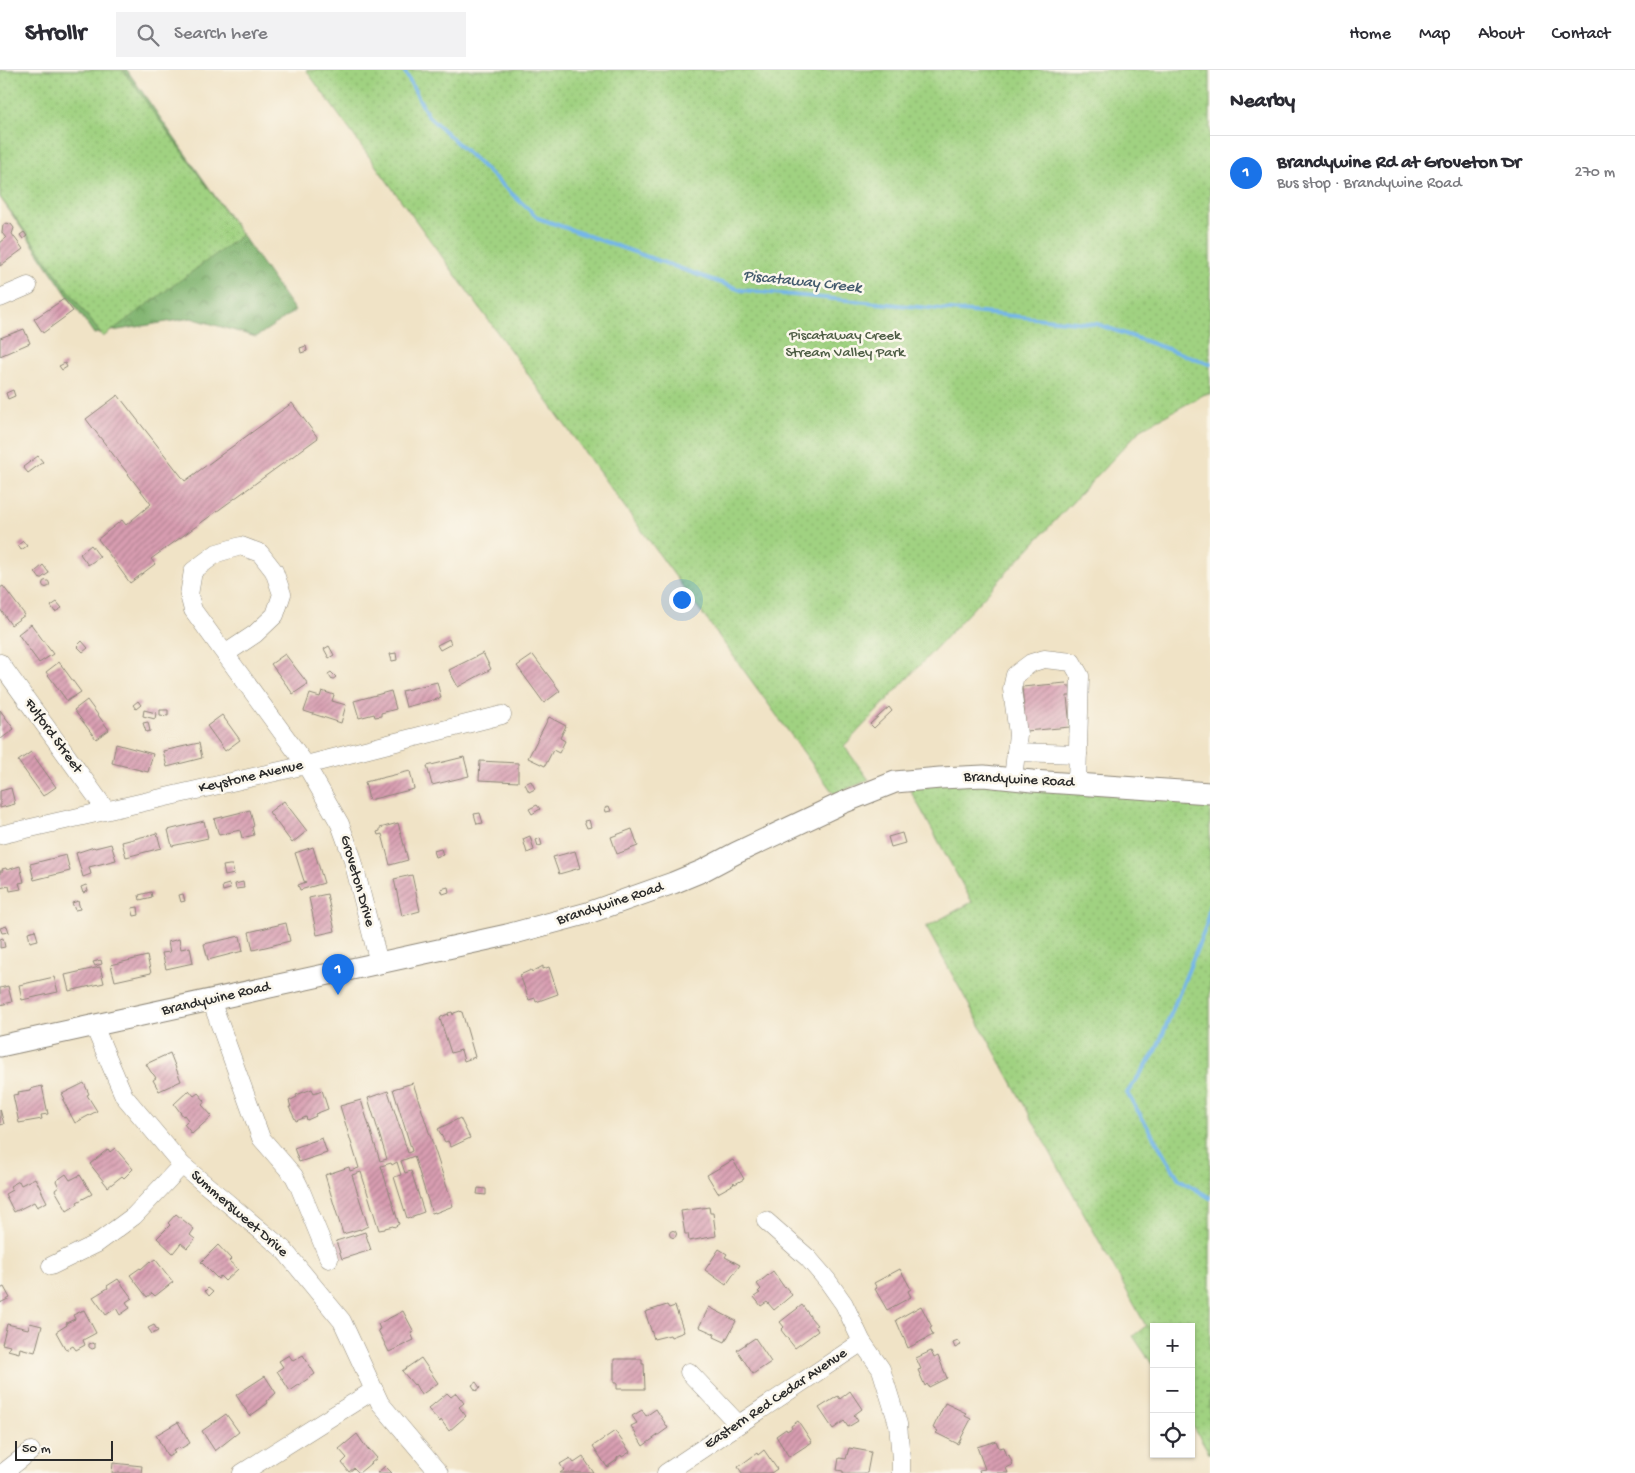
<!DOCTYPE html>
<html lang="en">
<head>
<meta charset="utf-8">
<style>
	body { margin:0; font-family:"Gochi Hand",sans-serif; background:#f2f2f3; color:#2b2b33 }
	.controls { position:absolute; right:15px; bottom:15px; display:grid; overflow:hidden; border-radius:0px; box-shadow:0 1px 4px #0004 }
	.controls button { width:45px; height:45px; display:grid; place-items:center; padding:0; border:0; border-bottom:1px solid #e1e1e2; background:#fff; color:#2b2b33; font:25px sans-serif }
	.scale { position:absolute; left:15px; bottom:12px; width:98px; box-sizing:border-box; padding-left:5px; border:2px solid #2b2b2b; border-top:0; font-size:14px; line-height:18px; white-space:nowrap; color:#2b2b2b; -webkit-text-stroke:4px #fbf7ec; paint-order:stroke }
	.you { position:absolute; left:681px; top:529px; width:18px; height:18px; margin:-12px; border:4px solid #fff; border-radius:50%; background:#1a73e8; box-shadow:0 0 0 8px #1a73e833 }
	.badge { display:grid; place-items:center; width:32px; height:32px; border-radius:50%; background:#1a73e8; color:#fff; font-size:16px; font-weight:700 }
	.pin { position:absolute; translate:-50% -41px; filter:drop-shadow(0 1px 2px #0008) }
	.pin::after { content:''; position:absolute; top:26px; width:18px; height:15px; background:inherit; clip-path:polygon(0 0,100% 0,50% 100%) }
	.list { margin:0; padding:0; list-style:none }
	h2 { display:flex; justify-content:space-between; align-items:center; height:65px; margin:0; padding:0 20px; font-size:21px }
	h2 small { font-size:16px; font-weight:400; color:#7c7c81 }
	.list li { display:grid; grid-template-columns:32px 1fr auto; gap:15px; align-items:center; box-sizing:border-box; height:75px; padding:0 20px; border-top:1px solid #e1e1e2 }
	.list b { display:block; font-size:19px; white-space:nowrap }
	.list p { margin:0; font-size:16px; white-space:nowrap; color:#7c7c81 }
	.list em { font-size:16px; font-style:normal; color:#7c7c81 }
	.icon { flex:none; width:28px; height:28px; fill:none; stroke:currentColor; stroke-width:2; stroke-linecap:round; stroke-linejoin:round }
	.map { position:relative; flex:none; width:1210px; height:1403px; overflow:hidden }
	header { display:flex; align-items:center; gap:30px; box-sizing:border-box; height:70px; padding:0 25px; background:#fff; border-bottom:1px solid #e1e1e2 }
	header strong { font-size:24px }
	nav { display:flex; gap:28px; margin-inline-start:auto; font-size:18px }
	.search { width:350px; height:45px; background:#f2f2f3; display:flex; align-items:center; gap:12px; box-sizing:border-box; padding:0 18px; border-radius:0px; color:#7c7c81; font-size:19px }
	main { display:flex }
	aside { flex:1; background:#fff }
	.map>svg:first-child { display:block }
</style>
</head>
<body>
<header>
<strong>Strollr</strong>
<div class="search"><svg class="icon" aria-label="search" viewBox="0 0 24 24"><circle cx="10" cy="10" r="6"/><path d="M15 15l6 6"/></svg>Search here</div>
<nav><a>Home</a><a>Map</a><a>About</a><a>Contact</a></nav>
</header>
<main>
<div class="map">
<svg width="1210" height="1403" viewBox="0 0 1210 1403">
	<defs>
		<pattern id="forest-crowns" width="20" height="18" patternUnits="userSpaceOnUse" patternTransform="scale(1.25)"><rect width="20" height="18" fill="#80b46f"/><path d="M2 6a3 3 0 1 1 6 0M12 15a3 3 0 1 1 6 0" fill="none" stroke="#69935b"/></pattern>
		<pattern id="park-dots" width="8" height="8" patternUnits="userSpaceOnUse" patternTransform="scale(1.25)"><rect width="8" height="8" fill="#a0d281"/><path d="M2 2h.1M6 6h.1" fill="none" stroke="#8ab470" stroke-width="1.8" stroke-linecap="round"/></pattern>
		<pattern id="building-hatch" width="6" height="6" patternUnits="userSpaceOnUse" patternTransform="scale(1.25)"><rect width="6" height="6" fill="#d89db1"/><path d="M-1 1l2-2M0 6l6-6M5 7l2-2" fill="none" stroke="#af8090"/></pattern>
	</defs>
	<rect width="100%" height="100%" fill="#fbf7ec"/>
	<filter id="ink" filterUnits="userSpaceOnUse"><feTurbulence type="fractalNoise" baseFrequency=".02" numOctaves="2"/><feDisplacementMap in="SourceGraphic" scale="10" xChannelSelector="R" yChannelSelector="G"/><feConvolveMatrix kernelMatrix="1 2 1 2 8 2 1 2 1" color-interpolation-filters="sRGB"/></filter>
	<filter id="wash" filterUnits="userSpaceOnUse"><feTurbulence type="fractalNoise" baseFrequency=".0096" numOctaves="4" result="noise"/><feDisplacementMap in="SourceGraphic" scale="20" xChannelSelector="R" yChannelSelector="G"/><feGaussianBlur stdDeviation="1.12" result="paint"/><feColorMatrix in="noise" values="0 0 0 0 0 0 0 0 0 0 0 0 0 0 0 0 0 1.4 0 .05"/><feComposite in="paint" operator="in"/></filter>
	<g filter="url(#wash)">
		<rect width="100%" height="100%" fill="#f0e3c6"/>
		<!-- forest -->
		<path fill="url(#forest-crowns)" stroke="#56704d" d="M0,0H127L295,241L256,267L191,248L94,264L0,127Z"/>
		<!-- park -->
		<g fill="url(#park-dots)" stroke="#667e56">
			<path d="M0,0H123L242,165L103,267L0,127Z"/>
			<path d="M306,0H1210V324H1205L1141,359L844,676L869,710L834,724Z"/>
			<path d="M956,711L1210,732V1384L1191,1353V1257H1154V1297L1133,1266L1146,1256L926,857L972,832L909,718Z"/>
		</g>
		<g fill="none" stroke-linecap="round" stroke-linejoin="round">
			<!-- stream -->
			<g stroke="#74b6e9" stroke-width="4">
				<path d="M404,0L428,46L538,148L741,220L1097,254L1210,294"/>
				<path d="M1210,834L1206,856L1156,981L1127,1023L1179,1109L1210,1128"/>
			</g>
		</g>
		<g id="blocks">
			<!-- building -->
			<g fill="url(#building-hatch)">
				<path d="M6,153L11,154L14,158L12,164L23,179L0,196V173L6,168L2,163L3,155Z"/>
				<path d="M24,162L27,166L23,169L20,165Z"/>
				<path d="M64,229L73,241L43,263L34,249Z"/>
				<path d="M24,259L30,273L0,286V268Z"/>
				<path d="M306,276L307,281L301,283L300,278Z"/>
				<path d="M65,293L67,297L62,300L59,296Z"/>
				<path d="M13,320L15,326L8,329L6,323Z"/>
				<path d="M118,325L185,411L292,333L318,368L151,489L155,494L130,513L98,469L122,450L126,455L151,434L86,349Z"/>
				<path d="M38,386L43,392L28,403L23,397Z"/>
				<path d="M23,471L27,476L21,480L18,475Z"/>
				<path d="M91,475L100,487L88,495L80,484Z"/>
				<path d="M43,495L49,503L40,509L35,502Z"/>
				<circle cx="46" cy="514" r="3.5"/>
				<path d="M3,516L25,545L11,555L0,539V518Z"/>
				<path d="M57,532L62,538L55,542L51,536Z"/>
				<path d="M31,554L53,584L39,593L18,564Z"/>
				<path d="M449,569L451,574L440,580L437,575Z"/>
				<path d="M82,571L88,578L83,582L77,576Z"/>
				<path d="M329,576L334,585L329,588L324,579Z"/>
				<path d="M396,583L397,590L392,591L390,584Z"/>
				<path d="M483,583L491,599L458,617L449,600Z"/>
				<path d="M285,584L308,614L293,624L271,594Z"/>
				<path d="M533,585L560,621L544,633L517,596Z"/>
				<path d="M59,592L81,622L67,631L46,602Z"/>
				<path d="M331,602L336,607L332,610L328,604Z"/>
				<path d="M437,612L441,628L406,637L402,621Z"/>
				<path d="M1066,613L1067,616H1070L1071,626H1067L1070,657L1026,661L1022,617Z"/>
				<path d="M322,621L334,625L332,631L346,635L341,653L304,641L310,624L320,627Z"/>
				<path d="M391,621L396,639L381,643V646L375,647L374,644L359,648L354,631Z"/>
				<path d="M87,630L109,660L96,669L74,640Z"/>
				<path d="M138,631L141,635L136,639L133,635Z"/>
				<path d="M889,637L892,641L874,658L870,654Z"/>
				<path d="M0,640L14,659L1,669L0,667Z"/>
				<path d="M144,640L156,643L155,649L143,646Z"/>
				<path d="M160,640H168V646L160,645Z"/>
				<path d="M222,645L240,670L225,681L207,656Z"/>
				<path d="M549,647L566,656L560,668L565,671L559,683L553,680L545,696L528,688Z"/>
				<path d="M148,652L150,661L146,662L143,653Z"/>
				<path d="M199,673L202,688L167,697L163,681Z"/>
				<path d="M116,674L153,684L148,702L112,693Z"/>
				<path d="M31,682L56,717L43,726L18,691Z"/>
				<path d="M464,687L469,706L432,715L427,696Z"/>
				<path d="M480,691L518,693V712L479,710Z"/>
				<path d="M410,701L414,719L369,730L365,712Z"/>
				<path d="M531,711L535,719L529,722L525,714Z"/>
				<path d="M11,718L15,734L0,738V721Z"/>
				<path d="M284,731L307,761L292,773L269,742Z"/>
				<path d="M537,735L540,739L532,744L529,739Z"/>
				<path d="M609,736L611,741L606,742L605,738Z"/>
				<path d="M250,740L254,756L252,757L254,765L242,768L240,760L219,765L214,749Z"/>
				<path d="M480,743L483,753L477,754L474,744Z"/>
				<path d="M589,750L591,757L587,758L584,751Z"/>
				<path d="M204,751L208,768L172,776L168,760Z"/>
				<path d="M398,753L408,790L390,795L382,764L378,765L377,762L380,761V758Z"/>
				<path d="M632,759L638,776L617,784L611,767Z"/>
				<path d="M157,763L161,778L126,787L122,772Z"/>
				<path d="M902,763L905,773L891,777L888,767Z"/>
				<path d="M530,766L534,780L527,783L523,769Z"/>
				<path d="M540,768L542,775L538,776L536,770Z"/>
				<path d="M111,774L116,790L89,797L91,804L83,807L76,783L94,777L95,778Z"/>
				<path d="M313,777L324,813L300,820L298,815L306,812L304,811L295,783Z"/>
				<path d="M441,779L443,785L435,787L433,781Z"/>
				<path d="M575,781L580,798L559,804L553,787Z"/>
				<path d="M66,785L70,801L34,810L30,794Z"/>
				<path d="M229,795H232L234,804L225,806L223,796Z"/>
				<path d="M20,796L24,812L19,813L21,819L10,821L9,816L0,818V801H3L2,799L6,798L7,800Z"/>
				<path d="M412,805L420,841L402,846L394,809Z"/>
				<path d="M243,812L244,818L236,819L235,814Z"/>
				<path d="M229,814L230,819L223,821L222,816Z"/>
				<path d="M86,815L88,821L83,823L81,817Z"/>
				<path d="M448,817L449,822L443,824L441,819Z"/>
				<path d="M151,822L152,827L140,830L139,825Z"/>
				<path d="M183,824L185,831L181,832L179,825Z"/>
				<path d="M327,824L335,861L317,865L309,828Z"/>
				<path d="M78,831L80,839L75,840L72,833Z"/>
				<path d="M138,837L139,845L134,846L132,838Z"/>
				<path d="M286,853L290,871L253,880L249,862Z"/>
				<path d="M7,856L9,862L2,863L0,858Z"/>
				<path d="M35,860L38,870L30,872L28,862Z"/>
				<path d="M240,866L243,881L208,890L204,874Z"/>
				<path d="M3,868L5,877L0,878V869Z"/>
				<path d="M179,869L181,879L190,877L193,893L166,899L162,883L170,882L168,872Z"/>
				<path d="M147,886L151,903L115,911L111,895Z"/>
				<path d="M101,890L102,894L95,896L93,892Z"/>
				<path d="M543,896V899L549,897L558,924L536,932L535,928L529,930L520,905L531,900L532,902Z"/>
				<path d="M100,897L104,913L69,921L65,905Z"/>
				<path d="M54,907L58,922L22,930L19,915Z"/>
				<path d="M8,916L12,932L0,935V918Z"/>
				<path d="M460,941L461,942H462L475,987L464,991L461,980L451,983L440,949L441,947L448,944L449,946L448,943L452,942L453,945L454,943Z"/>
				<path d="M170,983L181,1011L159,1021L153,1010L156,1008L154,1005L151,1002L146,994Z"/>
				<path d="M84,1013L89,1024L87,1025L97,1041L75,1053L63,1030L65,1029L62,1024Z"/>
				<path d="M413,1013L453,1136L435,1143V1142L432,1143L414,1086L401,1091L405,1103L411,1101L424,1142L413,1146V1148H411L410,1147L407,1148L394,1107L401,1105L397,1092L392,1095L391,1093L381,1096L399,1154L394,1157L393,1156L385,1158V1159L379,1160L361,1102L352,1105L368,1156L360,1160V1159L343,1164L325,1105L349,1097L350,1101L359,1098L340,1036L361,1030L380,1091L387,1089L368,1028L388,1021L408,1083L412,1081L393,1019Z"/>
				<path d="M42,1016L48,1044L41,1045L42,1049L19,1053L13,1025L19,1024L18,1022L30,1020V1019Z"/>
				<path d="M312,1019L314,1023L322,1020L328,1039L315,1044L316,1046L307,1050L306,1047L296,1051L289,1037H291L289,1031L297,1027L296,1025Z"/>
				<path d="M189,1020L194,1026L198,1023L205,1031L202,1035L212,1046L192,1064L184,1054L188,1050L184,1045L183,1046L174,1034Z"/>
				<path d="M0,1039L4,1054L0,1055Z"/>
				<path d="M460,1048L470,1068L451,1077L448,1071L445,1072L438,1059Z"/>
				<path d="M322,1068L327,1083L299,1092L294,1078Z"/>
				<path d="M115,1078L133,1099L124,1108L122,1106L108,1117L90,1094L108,1079L110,1082Z"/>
				<path d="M733,1090L744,1109L735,1114L734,1112L733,1113L734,1114L718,1123L707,1105Z"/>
				<path d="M66,1104L70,1110L80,1105L92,1124L77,1132L78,1134L67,1141L55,1120L59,1117L56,1111Z"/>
				<path d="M35,1108L47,1132L37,1137L34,1132L14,1142L5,1124L12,1120L10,1116L19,1111L21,1115Z"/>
				<path d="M478,1118L486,1119V1125L477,1124Z"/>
				<path d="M709,1137L710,1143H713L716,1166L689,1171L688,1164H685L681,1141Z"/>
				<path d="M176,1144L194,1159L190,1165L195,1169L187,1178L181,1173L173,1183L157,1168L170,1155L168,1153Z"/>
				<circle cx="673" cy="1164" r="3.5"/>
				<path d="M365,1162L371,1180L342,1189L336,1171Z"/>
				<path d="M218,1175L231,1189L229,1191L238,1199L225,1211L220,1206L218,1209L201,1192Z"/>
				<path d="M719,1179L727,1184L725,1187L740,1195L726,1215L705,1200Z"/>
				<path d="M155,1189L173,1212L155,1226L152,1223L147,1227L130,1205L140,1198L141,1199L150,1191L151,1192Z"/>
				<path d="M900,1199L911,1219L908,1221L911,1227L887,1240L875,1219L877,1218L874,1213Z"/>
				<path d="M773,1201L784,1217L785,1216L792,1225L774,1240L767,1232L761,1236L754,1227L760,1223L758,1222L761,1219L757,1214Z"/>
				<path d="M118,1209L132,1228L126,1232L130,1238L120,1245L116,1238L106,1245L93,1227L108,1218L107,1216Z"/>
				<path d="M4,1217L10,1228L0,1233V1219Z"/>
				<path d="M208,1218L213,1222L209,1226L205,1221Z"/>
				<path d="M667,1235L669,1238L675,1236L684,1262L671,1267L670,1265L654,1269L645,1242Z"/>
				<path d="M802,1235L810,1246V1248H811L817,1255L815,1256L818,1261L795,1278L781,1260L784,1257L780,1252Z"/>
				<path d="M921,1236L932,1257L930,1258L933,1265L908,1278L896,1250Z"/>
				<path d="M709,1237L736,1251L725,1272L714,1267L715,1264L699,1257Z"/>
				<path d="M84,1240L96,1263L83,1270L85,1275L76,1280L73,1276L66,1280L56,1262L67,1255L66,1253L75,1249L73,1245Z"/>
				<path d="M403,1241L414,1262L411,1263L414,1270L389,1282L378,1260L380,1259L378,1254Z"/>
				<path d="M30,1253L42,1256L35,1282L20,1278L19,1283L8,1280L10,1276L2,1274L7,1254L28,1259Z"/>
				<path d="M154,1255L158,1261L152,1264L148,1258Z"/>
				<path d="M755,1268L771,1292L753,1304L737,1280Z"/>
				<path d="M958,1271L961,1275L955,1278L953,1273Z"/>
				<path d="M92,1273L95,1274V1278L92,1279L89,1277V1274Z"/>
				<path d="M931,1281L934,1288L938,1286L947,1308L929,1317L927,1314L925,1316L918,1300L921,1299L916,1288Z"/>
				<path d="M289,1285L293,1291L303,1285L315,1304L290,1321L277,1301L283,1297L279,1291Z"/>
				<path d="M421,1288L438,1313L421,1325L415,1314L414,1315L402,1301Z"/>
				<path d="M614,1289H642V1294H644L645,1319H617V1313H614Z"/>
				<path d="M265,1306L276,1323L267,1331L268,1333L250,1346L236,1325Z"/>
				<path d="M476,1312L480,1318L476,1321L472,1315Z"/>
				<path d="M850,1321L862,1339L854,1345L858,1351L848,1357L844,1351L833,1359L819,1338L838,1326L840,1329Z"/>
				<path d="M447,1323L451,1327L456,1323L464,1333L459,1337L466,1346L449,1361L441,1350L440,1352L428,1339Z"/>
				<path d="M945,1333L966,1343L965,1346L971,1349L958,1374L936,1363L938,1361L933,1358Z"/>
				<path d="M656,1339L668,1358L643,1376L631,1356L637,1353L632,1346L642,1340L646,1346Z"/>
				<path d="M226,1344L239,1362L215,1381L202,1361Z"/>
				<path d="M798,1351L812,1372L789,1387L776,1366L786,1359L787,1361L792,1358L791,1356Z"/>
				<path d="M178,1352L190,1373L180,1379L179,1377L173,1381L175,1383L168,1387L156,1365Z"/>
				<path d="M615,1361L630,1382L622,1387L621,1385L617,1388V1390L607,1397L593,1376Z"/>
				<path d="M357,1364L368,1380L369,1379L377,1388L359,1403L354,1398L349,1402L342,1393L347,1388L339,1379Z"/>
				<path d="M996,1371L999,1378L1004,1377L1007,1386L1009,1385L1013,1395L1006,1398L1008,1403H980L979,1400L985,1399L977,1377Z"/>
				<path d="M849,1378L871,1382L867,1403H843V1401L837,1400L839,1388L846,1389Z"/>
				<path d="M764,1380L777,1399L771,1403H742L738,1397L757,1383L758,1385Z"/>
				<path d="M583,1387L594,1403H560L564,1400L560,1394L570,1388L574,1393Z"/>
				<path d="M113,1393L142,1396L141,1403H112Z"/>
				<path d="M385,1396L392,1403H377Z"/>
			</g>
		</g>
	</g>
	<g filter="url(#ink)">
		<use href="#blocks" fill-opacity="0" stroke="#8e8778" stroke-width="1"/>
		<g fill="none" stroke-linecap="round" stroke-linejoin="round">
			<!-- minor casing -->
			<g stroke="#8e8778" stroke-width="19">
				<g id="minor">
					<path d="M0,228L28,216"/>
					<path d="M225,584L255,564L275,545L282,524L274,501L260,483L241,476L217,483L193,501L189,525L193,540L306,695L340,754L352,787L379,893"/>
					<path d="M0,593L106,740"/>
					<path d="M1016,682L1078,684"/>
					<path d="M1013,709L1018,664L1012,619L1015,605L1031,593L1044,589L1072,592L1080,606L1077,714"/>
					<path d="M0,765L306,695L502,645"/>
					<path d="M211,930L261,1068L294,1106L299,1116L329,1189"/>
					<path d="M94,956L124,1026L182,1095L283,1179L342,1251L380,1333L439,1403"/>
					<path d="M766,1151L808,1188L827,1210L844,1234L862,1272L881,1299L898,1354L901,1389V1403"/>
					<path d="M51,1196L96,1174L134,1146L182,1095"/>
					<path d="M689,1302L738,1354"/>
					<path d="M3,1403L31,1381"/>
					<path d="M242,1403L374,1320"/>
					<path d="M666,1403L862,1272"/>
				</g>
			</g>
			<!-- major casing -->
			<g stroke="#8e8778" stroke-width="23">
				<path id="major" d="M0,976L507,865L588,843L673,813L702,801L736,783L842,733L895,712L940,708L984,706L1032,711L1210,723"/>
			</g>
			<!-- minor -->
			<use href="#minor" stroke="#fff" stroke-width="18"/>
			<!-- major -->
			<use href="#major" stroke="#fff" stroke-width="21"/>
		</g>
	</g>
	<g text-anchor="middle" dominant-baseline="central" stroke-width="5" stroke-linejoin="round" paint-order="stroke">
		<!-- park labels -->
		<g font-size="15" fill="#4e5d45" stroke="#fbf7ec">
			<text x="845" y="266">Piscataway Creek<tspan x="845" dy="17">Stream Valley Park</tspan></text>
		</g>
		<!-- street labels -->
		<g font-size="15" fill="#2b2b2b" stroke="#fbf7ec">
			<text transform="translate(53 666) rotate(54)">Fulford Street</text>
			<text transform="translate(251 707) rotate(-13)">Keystone Avenue</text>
			<text transform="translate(1019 710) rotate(3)">Brandywine Road</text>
			<text transform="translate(357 811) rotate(74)">Groveton Drive</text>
			<text transform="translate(610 834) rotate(-18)">Brandywine Road</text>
			<text transform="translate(216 929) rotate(-13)">Brandywine Road</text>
			<text transform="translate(239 1144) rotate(41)">Summersweet Drive</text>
			<text transform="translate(776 1329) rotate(-34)">Eastern Red Cedar Avenue</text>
		</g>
		<!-- water labels -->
		<g font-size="16" font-style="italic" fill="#455c6e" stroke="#fbf7ec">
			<text transform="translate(802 213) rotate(6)">Piscataway Creek</text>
		</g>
	</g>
</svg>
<div class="controls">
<button>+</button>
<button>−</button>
<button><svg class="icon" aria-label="locate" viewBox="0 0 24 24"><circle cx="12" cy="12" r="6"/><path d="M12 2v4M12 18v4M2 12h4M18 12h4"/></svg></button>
</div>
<div class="scale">50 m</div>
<div class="you"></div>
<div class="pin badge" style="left:338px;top:925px">1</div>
</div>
<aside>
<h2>Nearby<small></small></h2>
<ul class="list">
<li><span class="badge">1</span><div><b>Brandywine Rd at Groveton Dr</b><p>Bus stop · Brandywine Road</p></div><em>270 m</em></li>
</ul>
</aside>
</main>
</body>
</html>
